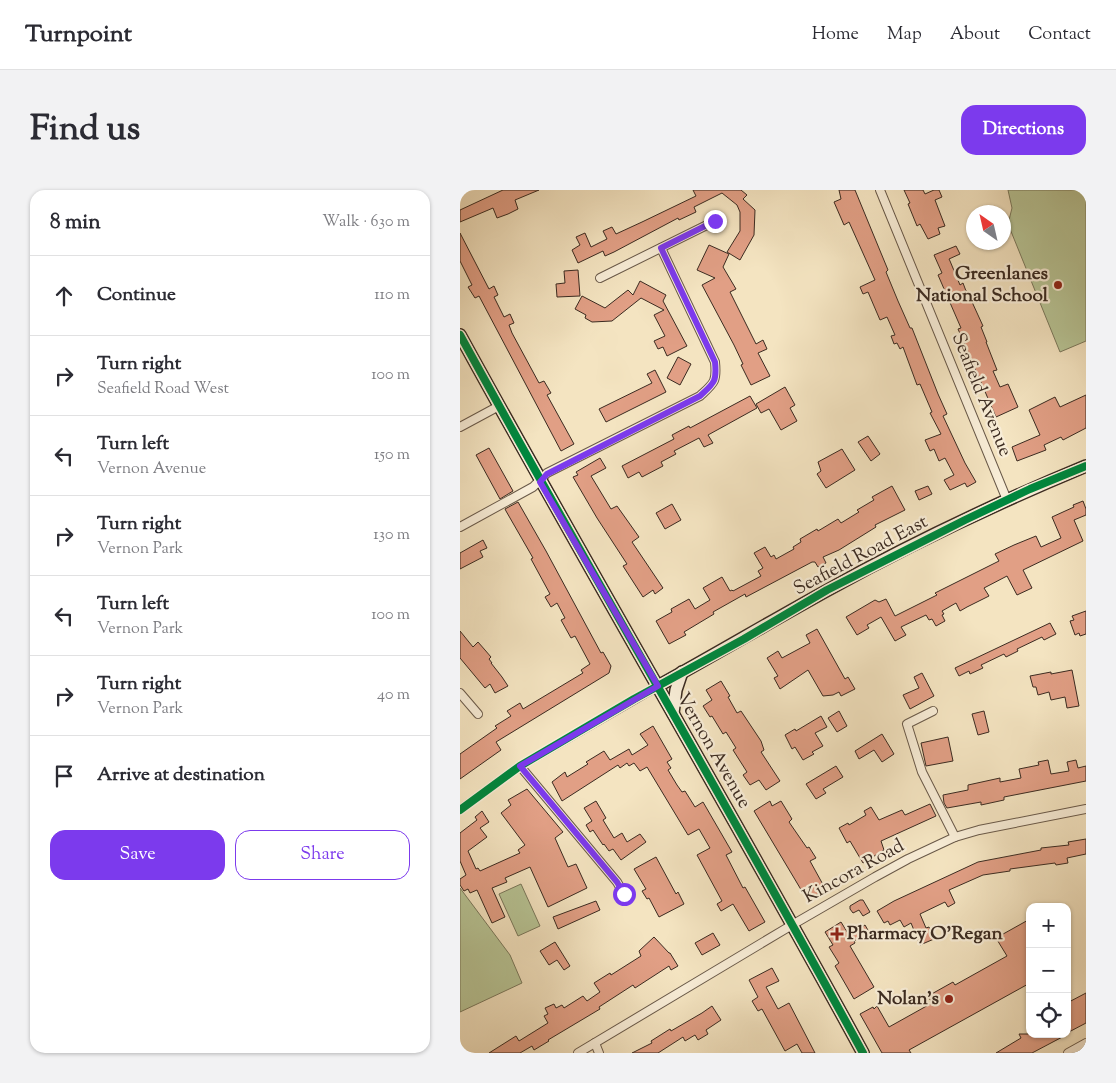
<!DOCTYPE html>
<html lang="en">
<head>
<meta charset="utf-8">
<style>
	body { margin:0; font-family:"Sorts Mill Goudy",serif; background:#f2f2f3; color:#2b2b33 }
	.controls { position:absolute; right:15px; bottom:15px; display:grid; overflow:hidden; border-radius:10px; box-shadow:0 1px 4px #0004 }
	.controls button { width:45px; height:45px; display:grid; place-items:center; padding:0; border:0; border-bottom:1px solid #e1e1e2; background:#fff; color:#2b2b33; font:25px sans-serif }
	.compass { position:absolute; left:506px; top:15px; width:45px; height:45px; border-radius:50%; background:#fff; box-shadow:0 1px 4px #0004; rotate:326deg }
	.stop { position:absolute; width:15px; height:15px; margin:-11px; border:4px solid #7c3aed; border-radius:50%; background:#fff }
	.stop.end { background:#7c3aed; border-color:#fff; box-shadow:0 1px 5px #0008 }
	.list { margin:0; padding:0; list-style:none }
	h2 { display:flex; justify-content:space-between; align-items:center; height:65px; margin:0; padding:0 20px; font-size:21px }
	h2 small { font-size:16px; font-weight:400; color:#7c7c81 }
	.list li { display:grid; grid-template-columns:32px 1fr auto; gap:15px; align-items:center; box-sizing:border-box; height:80px; padding:0 20px; border-top:1px solid #e1e1e2 }
	.list b { display:block; font-size:19px; white-space:nowrap }
	.list p { margin:0; font-size:16px; white-space:nowrap; color:#7c7c81 }
	.list em { font-size:16px; font-style:normal; color:#7c7c81 }
	.actions { display:flex; gap:10px; padding:15px 20px }
	.actions a { flex:1; padding:11px 0; border:1px solid #7c3aed; border-radius:15px; text-align:center; font-size:18px; color:#7c3aed }
	.actions .main { background:#7c3aed; color:#fff }
	.icon { flex:none; width:28px; height:28px; fill:none; stroke:currentColor; stroke-width:2; stroke-linecap:round; stroke-linejoin:round }
	.map { position:relative; flex:none; width:626px; height:863px; overflow:hidden; border-radius:15px }
	header { display:flex; align-items:center; gap:30px; box-sizing:border-box; height:70px; padding:0 25px; background:#fff; border-bottom:1px solid #e1e1e2 }
	header strong { font-size:24px }
	nav { display:flex; gap:28px; margin-inline-start:auto; font-size:18px }
	.intro { display:flex; align-items:center; justify-content:space-between; box-sizing:border-box; height:120px; padding:0 30px }
	h1 { margin:0; font-size:35px }
	.button { padding:12px 22px; border-radius:15px; background:#7c3aed; color:#fff; font-size:18px; font-weight:700 }
	main { display:flex; gap:30px; padding:0 30px }
	aside { flex:1; background:#fff; border-radius:15px; box-shadow:0 1px 4px #0004 }
	.map>svg:first-child { display:block }
</style>
</head>
<body>
<header>
<strong>Turnpoint</strong>
<nav><a>Home</a><a>Map</a><a>About</a><a>Contact</a></nav>
</header>
<div class="intro"><h1>Find us</h1><a class="button">Directions</a></div>
<main>
<aside>
<h2>8 min<small>Walk · 630 m</small></h2>
<ul class="list">
<li><svg class="icon" aria-label="ahead" viewBox="0 0 24 24"><path d="M12 20V5M6 11l6-6 6 6"/></svg><div><b>Continue</b></div><em>110 m</em></li>
<li><svg class="icon" aria-label="right" viewBox="0 0 24 24"><path d="M7 20v-9h11M14 6l5 5-5 5"/></svg><div><b>Turn right</b><p>Seafield Road West</p></div><em>100 m</em></li>
<li><svg class="icon" aria-label="left" viewBox="0 0 24 24"><path d="M17 20v-9H6M10 6l-5 5 5 5"/></svg><div><b>Turn left</b><p>Vernon Avenue</p></div><em>150 m</em></li>
<li><svg class="icon" aria-label="right" viewBox="0 0 24 24"><path d="M7 20v-9h11M14 6l5 5-5 5"/></svg><div><b>Turn right</b><p>Vernon Park</p></div><em>130 m</em></li>
<li><svg class="icon" aria-label="left" viewBox="0 0 24 24"><path d="M17 20v-9H6M10 6l-5 5 5 5"/></svg><div><b>Turn left</b><p>Vernon Park</p></div><em>100 m</em></li>
<li><svg class="icon" aria-label="right" viewBox="0 0 24 24"><path d="M7 20v-9h11M14 6l5 5-5 5"/></svg><div><b>Turn right</b><p>Vernon Park</p></div><em>40 m</em></li>
<li><svg class="icon" aria-label="arrive" viewBox="0 0 24 24"><path d="M6 21V4h12l-3 4 3 4H6"/></svg><div><b>Arrive at destination</b></div></li>
</ul>
<div class="actions"><a class="main">Save</a><a>Share</a></div>
</aside>
<div class="map">
<svg width="626" height="863" viewBox="0 0 626 863">
	<rect width="100%" height="100%" fill="#f4e4c1"/>
	<filter id="stains"><feTurbulence type="fractalNoise" baseFrequency=".004" numOctaves="4"/><feColorMatrix values="0 0 0 0 .2 0 0 0 0 .09 0 0 0 0 .02 0 0 0 .5 -.17"/></filter>
	<radialGradient id="worn" r=".72"><stop offset=".6" stop-color="#630" stop-opacity="0"/><stop offset="1" stop-color="#630" stop-opacity=".3"/></radialGradient>
	<!-- green -->
	<g fill="#b8c596" stroke="#7a785c">
		<path d="M548,0H626V151L600,162L548,34L552,18Z"/>
		<path d="M61,694L80,736L58,746L39,704Z"/>
		<path d="M0,698L50,765L62,793L0,822Z"/>
	</g>
	<!-- building -->
	<g fill="#e19f85" stroke="#3b2b21">
		<path d="M43,0H79L55,10L58,19L48,24L37,28L33,18L0,32V20Z"/>
		<path d="M233,0H281L287,5L283,9L295,20L294,45L280,70L267,62L280,41V22L277,15L262,3L234,17L236,22L219,30L218,28L154,62L145,66L143,61L118,73L112,60L120,55L116,47L125,43L131,57L147,49L143,41L152,37L156,44L182,32L236,6Z"/>
		<path d="M379,0H395L428,80L426,82L438,111L450,138H452L478,204L487,224L483,226L505,273L516,292L507,297L505,293L490,300L484,290L494,285L485,268L479,271L474,259L470,261L465,250L481,244L470,223L472,222L460,194L457,195L443,157L440,159L437,153L434,154L431,146L435,145L427,127L420,130L408,102L403,104L400,97L415,90L389,32L384,35L374,12L381,9Z"/>
		<path d="M444,0H463L465,4L474,0H479L482,7L475,10L485,36L478,38L480,44L468,49L460,34L457,36L448,14L450,13Z"/>
		<path d="M0,43L29,99L34,96L38,105L34,107L44,127L50,124L54,133L49,135L52,143L79,193L84,191L91,203L87,205L114,254L101,261L19,106L15,108L8,97L12,95L0,71Z"/>
		<path d="M249,55L269,64L263,77L276,99L270,102L296,154L303,150L307,159L298,163L310,186L291,195L281,175L283,174L274,155L242,95L255,88L237,80Z"/>
		<path d="M496,56L500,64L489,69L490,71L500,95L503,93L506,101H507L523,136L521,137L527,152H526L537,180L533,181L540,197L548,194L558,217L536,227L498,139L501,138L478,85L482,83L474,65Z"/>
		<path d="M118,80L120,106L97,107L96,94L105,93L104,81Z"/>
		<path d="M180,91L206,105L203,111L227,156L207,166L203,157L198,159L194,151L205,146L194,125L204,120L181,108L152,131L132,132L125,128L126,125L115,119L122,106L145,118L168,100L173,105Z"/>
		<path d="M218,167L231,174L220,195L207,188Z"/>
		<path d="M195,180L206,202L146,232L139,219L192,193L187,184Z"/>
		<path d="M325,197L335,215L330,218L337,231L321,240L309,219L301,223L296,214Z"/>
		<path d="M626,205V238L603,250L601,247L584,255L586,260L557,271L552,257L580,245L569,220L595,207L600,217Z"/>
		<path d="M290,206L297,218L248,245L253,253L244,257L239,248L214,261L216,264L201,272L203,276L182,287L179,282L168,288L162,276L214,249L212,245L229,236L230,238Z"/>
		<path d="M408,246L420,264L411,271L398,252Z"/>
		<path d="M29,258L53,301L40,309L16,265Z"/>
		<path d="M382,259L395,280L366,298L357,284L361,281L358,272Z"/>
		<path d="M140,268L146,278L131,286L151,319L157,316L179,347L172,352L203,398L195,404L193,400L183,407L163,376L167,374L137,328L113,287L118,285L116,282Z"/>
		<path d="M432,296L445,320L415,335L416,337L379,360L363,367L366,373L358,377L355,372H352L286,407L285,404L253,422L254,424L224,442L226,445L209,454L196,431L212,422L211,419L229,409L235,419L250,410L243,398L262,387L270,401L272,400L273,401L301,386L298,381L303,378L294,363L305,357L311,367L314,365L316,369L334,359L333,357L341,352L340,349L357,339L358,341L378,329L381,333L399,322L397,320L414,310L412,307Z"/>
		<path d="M468,296L472,304L459,310L455,301Z"/>
		<path d="M623,311L626,319V325L614,330L623,351L563,380L572,398L557,405L547,386L524,398L529,406L507,417L500,421L496,413L482,421L484,424L482,425L485,431L476,436L472,429L469,430L466,425L441,437L446,445L435,451L421,427L407,435L409,438L397,445L386,427L415,410L419,412L426,409L435,426L477,405L475,403L539,371L535,364L554,355L576,346L581,357L601,348L592,327L614,317L613,315Z"/>
		<path d="M58,312L86,361L141,463L143,462L151,476L149,483L36,552L41,560L0,589V564L37,538L35,536L51,526L47,521L60,513L63,519L123,483L121,480L130,474L115,446L111,448L101,430L105,428L97,413L91,417L85,407L90,404L71,369L73,368L46,321L45,319Z"/>
		<path d="M212,314L221,330L205,339L196,323Z"/>
		<path d="M23,350L27,358L20,361L23,367L0,379V363Z"/>
		<path d="M626,421V444L620,446L619,443L615,445L610,431L614,430L612,426Z"/>
		<path d="M590,433L596,444L584,450L582,447L557,459L558,461L546,467L544,464L521,475L523,478L510,484L509,481L499,486L495,478Z"/>
		<path d="M357,439L385,489L388,487L395,499L381,506L379,502L373,505L363,506L348,480L320,499L314,488L318,486L307,468L318,461L322,468L350,453L346,445Z"/>
		<path d="M0,441L13,457L18,452L25,460L31,467L29,469L32,473H31L42,487L48,496L35,503L30,494L25,498L0,468Z"/>
		<path d="M612,480L619,516L607,518L605,507L591,510L589,502L578,505L576,497H573L570,486L591,482V484Z"/>
		<path d="M462,483L474,506L450,519L443,505L459,498L454,487Z"/>
		<path d="M261,491L270,506L268,507L277,523L281,521L301,551L304,560L301,562L320,591L306,600L299,590L290,595L283,585L287,582L273,560L276,558L266,542L263,544L252,526L250,527L243,516L252,510L246,500Z"/>
		<path d="M379,521L387,536L377,542L368,528Z"/>
		<path d="M524,521L529,542L518,545L512,524Z"/>
		<path d="M361,526L367,537L355,543L363,556L352,562L354,564L343,570L335,557L332,559L325,545L335,539L336,541Z"/>
		<path d="M193,536L212,569L207,572L211,578L208,580L217,595L222,602L225,601L235,617L243,612L272,662L266,665L283,698L285,697L305,732L289,741L273,714L261,721L257,714L262,711L237,665L250,658L239,639L228,645L187,577L180,581L174,573L169,576L167,573L160,578L158,575L102,611L92,592L105,582L107,587L128,574L126,572L144,561L150,570L169,559L172,565L188,555L180,544Z"/>
		<path d="M422,544L434,564L422,572L414,560L399,569L395,561Z"/>
		<path d="M488,547L493,571L466,576L461,553Z"/>
		<path d="M588,570L591,584L609,581L607,572L616,570L618,578L626,576V591L544,607V610L521,615V612L487,618L484,613L483,605L508,600V595L540,588V592L561,588L559,579L579,575L578,572Z"/>
		<path d="M376,576L383,587L363,599L366,603L356,609L346,594Z"/>
		<path d="M67,599L103,642L95,648L108,677L116,674L127,698L88,717L70,677L45,688L47,692L32,698L45,727L32,733L17,700L10,703L8,699L4,701L0,695V689L6,685L0,671V643L17,630L15,627L22,621L29,632L20,638L27,647L8,661L16,679L18,678L20,681L60,663L58,660L65,655L41,623L51,615L48,610Z"/>
		<path d="M136,611L146,628L143,630L154,648L162,643L167,652L180,644L186,652L161,670L153,659L149,661L144,654L143,655L133,640L130,642L126,635L132,631L124,618Z"/>
		<path d="M310,611L312,616L321,611L332,629L329,632L347,658L349,657L356,668L350,671L366,700L354,706L356,708L349,713L294,621Z"/>
		<path d="M470,614L476,626L421,651L424,660L403,673L390,651L387,653L379,638L388,633L389,635L406,625L404,621L411,617L419,630L442,620L445,625Z"/>
		<path d="M626,649V664L607,668L608,673L596,675L595,673L550,679V681L523,685L489,700L495,713L488,717L485,712L460,724L466,738L469,737L474,749L460,755L451,733L444,737L440,730L430,735L428,731L424,733L417,721L434,711L518,672L581,660V658L609,655L608,652Z"/>
		<path d="M196,667L216,704L218,702L224,714L199,727L189,708L187,709L182,701L186,699L174,679Z"/>
		<path d="M400,710H403L410,722L403,726L399,720L393,723L390,719V716Z"/>
		<path d="M136,711L140,720L98,739L93,727Z"/>
		<path d="M570,729V793L449,860L451,863H422L400,824L413,817L414,819L417,816L429,837L472,813L468,806L493,792L495,795L547,766L536,748Z"/>
		<path d="M381,732L389,745L405,735L409,742L394,751L395,753L390,756L414,797L394,809L375,776L379,773L369,757L373,755L365,742Z"/>
		<path d="M253,743L260,755L242,765L235,753Z"/>
		<path d="M194,747L209,763H210L218,776L211,780L209,776L175,798L173,795L139,817L140,819L88,850L89,851L74,860L72,856L60,863H29L56,846L59,851L88,833L84,826L88,824L85,818L94,814L96,818L102,815L104,818L123,806L127,811L140,802L134,793L150,783L151,785L181,766L179,761Z"/>
		<path d="M95,752L110,776L104,780L97,770L89,775L80,761Z"/>
		<path d="M312,778L319,791L306,797L318,819L329,813L355,863H342L337,854L325,861L302,819L298,821L292,811L298,807L289,790Z"/>
		<path d="M626,803V833L607,843V813Z"/>
		<path d="M252,816L261,830L246,840L248,844L238,850L235,845L225,851L223,847L198,863H172L192,853L191,851L210,839L211,841L242,823Z"/>
		<path d="M559,844H608L572,863H536L561,848Z"/>
	</g>
	<g fill="none" stroke-linecap="round" stroke-linejoin="round">
		<!-- street casing -->
		<g stroke="#695949" stroke-width="10">
			<g id="street">
				<path d="M420,0L547,310"/>
				<path d="M140,88L255,31"/>
				<path d="M0,237L39,216"/>
				<path d="M0,337L73,297L87,283L240,206C254,193 257,192 255,172L201,58"/>
				<path d="M0,503L18,524"/>
				<path d="M473,521L447,534L462,582L495,647"/>
				<path d="M60,576L157,692L164,704"/>
				<path d="M0,620L60,576L198,496"/>
				<path d="M135,853L139,863"/>
				<path d="M118,863L332,735L415,687L448,669L495,647L519,640L626,619"/>
				<path d="M608,863L626,853"/>
			</g>
		</g>
		<!-- secondary casing -->
		<g stroke="#3b2b21" stroke-width="14">
			<g id="secondary">
				<path d="M0,145C132,386 272,622 403,863"/>
				<path d="M198,496C254,465 310,432 366,401C450,354 537,313 626,276"/>
				<path d="M213,523L216,500L222,482"/>
			</g>
		</g>
		<!-- street -->
		<use href="#street" stroke="#f8edd7" stroke-width="8"/>
		<!-- secondary -->
		<use href="#secondary" stroke="#f8edd7" stroke-width="11"/>
		<!-- cycleway casing -->
		<g stroke="#f8edd7" stroke-width="11">
			<g id="cycleway">
				<path d="M0,145C132,386 272,622 403,863"/>
				<path d="M0,620L60,576L174,509L284,449L367,400L505,330L570,299L626,276"/>
			</g>
		</g>
		<!-- cycleway -->
		<use href="#cycleway" stroke="#00873e" stroke-width="8"/>
	</g>
	<g fill="none" stroke-linecap="round" stroke-linejoin="round">
		<!-- route -->
		<path stroke="#7c3aed" stroke-width="6" d="M164,704L157,692L60,576L198,496L80,292L87,284L240,206C254,193 257,192 255,172L201,58L255,31"/>
	</g>
	<!-- markers -->
	<g fill="#8f2418" stroke="#f8edd7" stroke-width="2">
		<circle cx="598" cy="95" r="5"/>
		<path d="M374.5 736.5h5v5h5v5h-5v5h-5v-5h-5v-5h5z"/>
		<circle cx="489" cy="809" r="5"/>
	</g>
	<g text-anchor="middle" dominant-baseline="central" stroke-width="4.5" stroke-linejoin="round" paint-order="stroke">
		<!-- poi labels -->
		<g font-size="19" font-weight="bold" fill="#3b2b21" stroke="#f8edd7" text-anchor="end">
			<text x="588" y="84">Greenlanes<tspan x="588" dy="22">National School</tspan></text>
			<text x="387" y="744" text-anchor="start">Pharmacy O'Regan</text>
			<text x="479" y="809">Nolan's</text>
		</g>
		<!-- street labels -->
		<g font-size="19" fill="#3b2b21" stroke="#f8edd7">
			<text transform="translate(521 205) rotate(68)">Seafield Avenue</text>
			<text transform="translate(401 366) rotate(-28)">Seafield Road East</text>
			<text transform="translate(253 561) rotate(60)">Vernon Avenue</text>
			<text transform="translate(394 682) rotate(-29)">Kincora Road</text>
		</g>
	</g>
	<rect width="100%" height="100%" filter="url(#stains)"/>
	<rect width="100%" height="100%" fill="url(#worn)"/>
</svg>
<div class="controls">
<button>+</button>
<button>−</button>
<button><svg class="icon" aria-label="locate" viewBox="0 0 24 24"><circle cx="12" cy="12" r="6"/><path d="M12 2v4M12 18v4M2 12h4M18 12h4"/></svg></button>
</div>
<svg class="compass" viewBox="-18 -18 36 36"><path d="M0-13l5 13h-10z" fill="#e53935"/><path d="M0 13l5-13h-10z" fill="#7c7c81"/></svg>
<div class="stop" style="left:164px;top:704px"></div>
<div class="stop end" style="left:255px;top:31px"></div>
</div>
</main>
</body>
</html>
